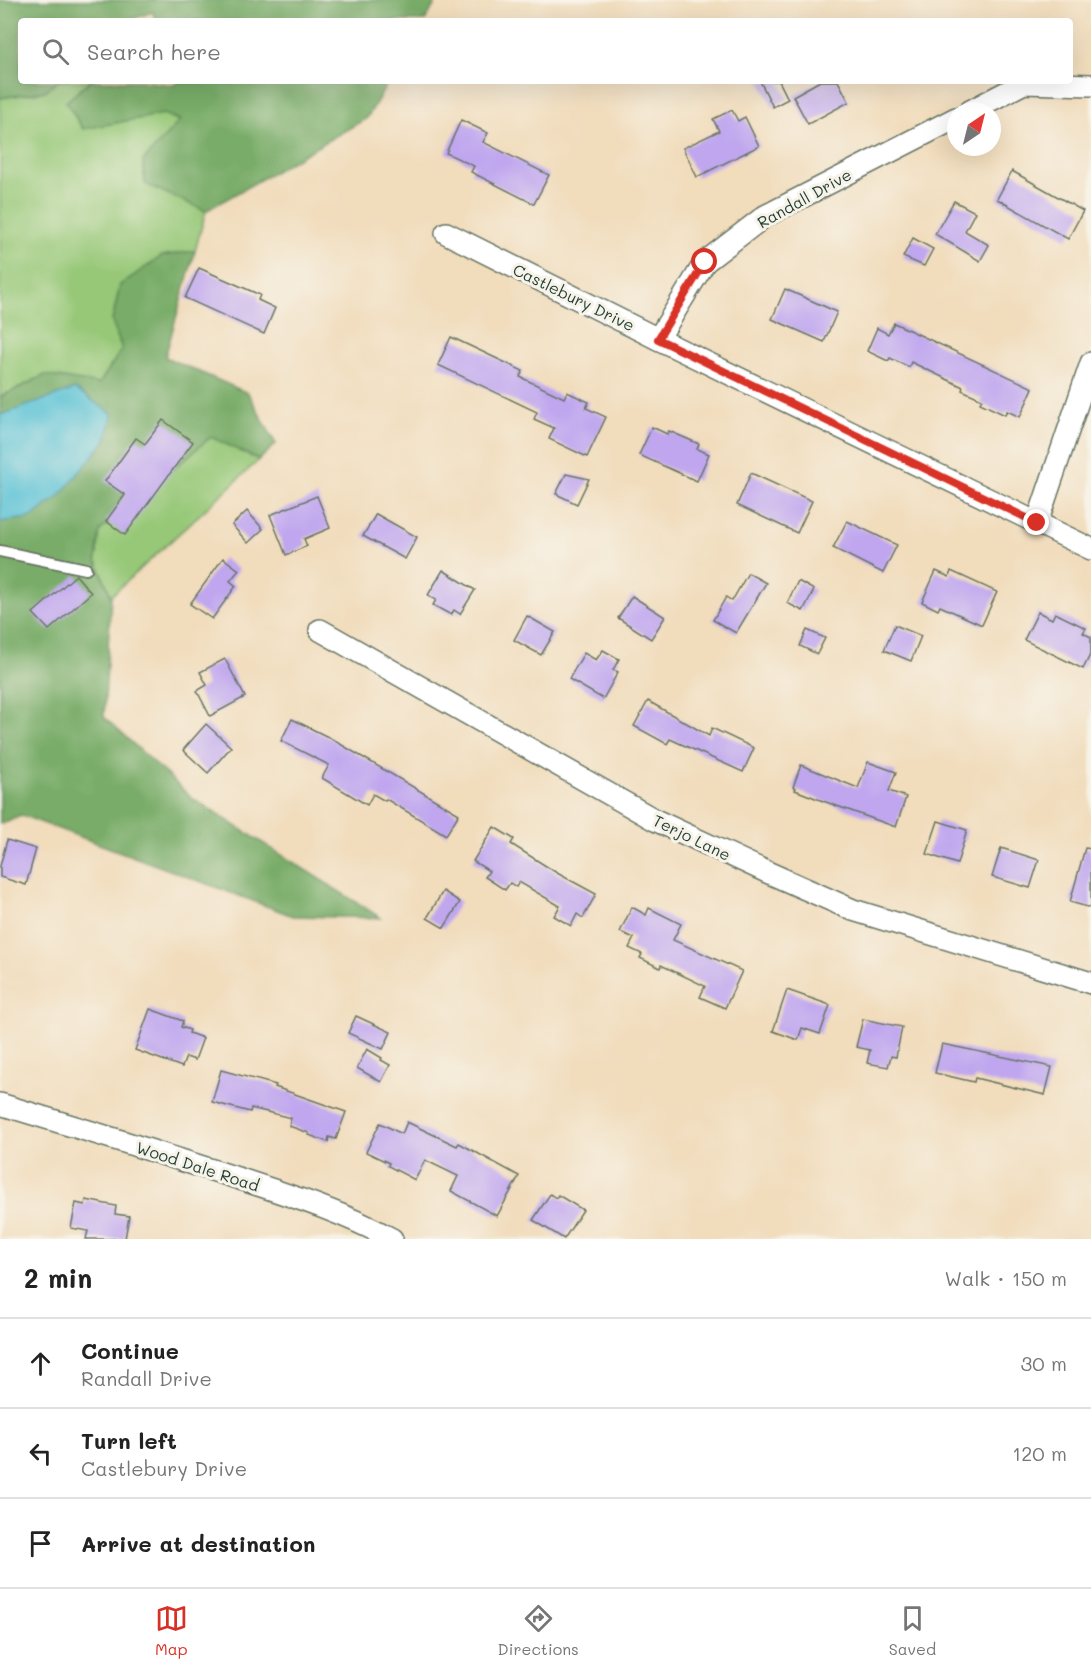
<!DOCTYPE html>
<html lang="en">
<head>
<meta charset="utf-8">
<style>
	body { margin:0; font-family:Mali,sans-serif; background:#f6f6f6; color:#222 }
	.compass { position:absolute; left:947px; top:102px; width:54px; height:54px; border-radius:50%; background:#fff; box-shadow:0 6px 24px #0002; rotate:35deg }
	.stop { position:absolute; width:18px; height:18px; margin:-14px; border:4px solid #d93025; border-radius:50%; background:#fff }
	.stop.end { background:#d93025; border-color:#fff; box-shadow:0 2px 6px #0008 }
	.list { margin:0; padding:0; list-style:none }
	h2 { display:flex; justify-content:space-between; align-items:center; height:78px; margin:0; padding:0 24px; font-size:26px }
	h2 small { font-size:20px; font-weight:400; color:#767676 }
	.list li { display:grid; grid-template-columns:39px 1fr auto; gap:18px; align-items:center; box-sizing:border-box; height:90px; padding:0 24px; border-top:2px solid #e0e0e0 }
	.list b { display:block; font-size:22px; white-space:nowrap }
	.list p { margin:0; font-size:20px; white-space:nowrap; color:#767676 }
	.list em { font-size:20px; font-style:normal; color:#767676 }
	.icon { flex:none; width:33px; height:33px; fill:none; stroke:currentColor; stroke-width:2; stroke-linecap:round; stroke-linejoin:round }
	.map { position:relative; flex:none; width:1091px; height:1239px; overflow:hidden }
	.search { position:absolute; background:#fff; box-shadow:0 6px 24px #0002; left:18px; right:18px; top:18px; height:66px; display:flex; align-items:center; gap:15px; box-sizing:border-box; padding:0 21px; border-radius:6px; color:#767676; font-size:22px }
	.sheet { height:348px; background:#fff }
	nav { display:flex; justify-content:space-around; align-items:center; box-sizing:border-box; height:84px; border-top:2px solid #e0e0e0; background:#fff; font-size:16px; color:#767676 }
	nav a { display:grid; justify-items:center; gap:3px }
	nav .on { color:#d93025 }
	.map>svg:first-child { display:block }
</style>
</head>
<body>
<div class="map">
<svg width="1091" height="1239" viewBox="0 0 1091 1239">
	<rect width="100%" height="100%" fill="#f7f3e8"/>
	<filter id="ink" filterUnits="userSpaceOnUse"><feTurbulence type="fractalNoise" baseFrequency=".0167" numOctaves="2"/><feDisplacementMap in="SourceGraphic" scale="12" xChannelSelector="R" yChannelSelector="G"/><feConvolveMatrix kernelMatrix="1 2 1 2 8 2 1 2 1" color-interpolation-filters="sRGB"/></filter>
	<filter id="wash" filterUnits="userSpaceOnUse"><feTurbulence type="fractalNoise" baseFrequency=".008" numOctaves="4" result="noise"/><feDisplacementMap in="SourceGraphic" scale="24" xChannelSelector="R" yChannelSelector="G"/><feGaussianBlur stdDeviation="1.35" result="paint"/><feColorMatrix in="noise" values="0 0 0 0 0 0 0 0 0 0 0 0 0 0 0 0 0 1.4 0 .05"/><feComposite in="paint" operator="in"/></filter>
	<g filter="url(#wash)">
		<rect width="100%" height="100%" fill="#f1dcbb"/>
		<!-- green -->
		<g fill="#96c877" stroke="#5a8256" stroke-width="1.5">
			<path d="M58,81H90L66,102L83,129L163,114L180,121L144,161L145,183L206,211L195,251L162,256L112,321L122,349L99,384L45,375L0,397V98L45,91Z"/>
			<path d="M211,436L259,460L111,596L96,560L99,531Z"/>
		</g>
		<!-- forest -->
		<g fill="#78ac68" stroke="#4c744e" stroke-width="1.5">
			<path d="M0,0H437L425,21H158L152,12L128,21H21V81H58L45,91L0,98Z"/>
			<path d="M90,81H142L175,85L177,81H389L367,118L206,211L145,184L143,161L180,120L163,114L83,129L66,102Z"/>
			<path d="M195,251L165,357L248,393L276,444L259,460L211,437L100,531L96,560L111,596L104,717L192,798L381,918L293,916L21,815L0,824V397L45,375L99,384L122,349L112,321L120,285L162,256Z"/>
		</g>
		<!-- water -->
		<path fill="#5ac2d6" stroke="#3c8085" stroke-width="1.5" d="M75,389L113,414L106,440L60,496L30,518L0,522V415Z"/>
		<g id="blocks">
			<!-- building -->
			<g fill="#bfa6ef">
				<path d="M760,81H779L788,99L773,107Z"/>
				<path d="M820,81H838L849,102L808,124L793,96Z"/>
				<path d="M732,110L738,121L745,117L759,146L697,177L683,148L719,131L713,119Z"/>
				<path d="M461,120L488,133L483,142L549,175L534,204L471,172L474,166L446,153Z"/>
				<path d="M1012,171L1083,211L1068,239L997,199Z"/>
				<path d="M954,201L975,212L965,231L989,245L980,261L935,234Z"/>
				<path d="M913,238L933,249L924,266L903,257Z"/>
				<path d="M199,268L260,295L258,300L275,308L264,334L185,298Z"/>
				<path d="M785,289L837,312L824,342L772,319Z"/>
				<path d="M894,323L1033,388L1020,417L1007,411L1005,415L980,403L982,399L962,390L963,387L911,362L909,367L890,358L888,361L867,351L877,328L888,334Z"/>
				<path d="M451,337L523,371L520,377L564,398L567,392L589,402L586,408L606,417L587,457L549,439L554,428L534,419L537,412L438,365Z"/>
				<path d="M163,420L193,442L125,535L106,521L125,495L105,481L136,438L145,444Z"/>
				<path d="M652,427L667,434L669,431L699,444L697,449L709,454L697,481L639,455Z"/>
				<path d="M751,473L812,501L797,533L737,505Z"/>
				<path d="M566,474L589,479L577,504L556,494Z"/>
				<path d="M317,496L330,528L304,539L307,546L286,555L270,515Z"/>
				<path d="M247,511L263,529L248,543L232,525Z"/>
				<path d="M376,514L417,537L405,559L363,536Z"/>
				<path d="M847,521L897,545L883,573L833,548Z"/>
				<path d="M223,558L239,570L230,581L236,586L212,619L190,604Z"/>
				<path d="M443,570L475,590L460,614L454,610L451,615L433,605L436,600L428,595Z"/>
				<path d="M936,571L949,577L951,571L997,592L982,625L940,606L938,610L922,602Z"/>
				<path d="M748,573L766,583L736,633L713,620L726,597L732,601Z"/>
				<path d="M76,575L91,593L49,630L33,613Z"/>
				<path d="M798,581L814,590L803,611L787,603Z"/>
				<path d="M632,596L665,617L651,639L618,618Z"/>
				<path d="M1038,612L1052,619L1055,613L1086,628L1083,633L1091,637V653L1083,669L1024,640Z"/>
				<path d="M527,616L555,632L541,655L514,640Z"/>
				<path d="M895,625L921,636L911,661L884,650Z"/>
				<path d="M807,630L825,638L817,654L800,646Z"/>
				<path d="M603,650L619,659L613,670L618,672L603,699L569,679L584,653L596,660Z"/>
				<path d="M225,659L245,697L210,716L197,691L207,685L200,672Z"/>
				<path d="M648,701L709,736L712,728L754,748L743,772L670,739L667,744L634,726Z"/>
				<path d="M292,719L330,738L459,814L446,835L386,799L385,801L373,794L367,805L322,778L329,765L281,741Z"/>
				<path d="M206,724L231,747L208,773L183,750Z"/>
				<path d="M868,762L896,772L889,791L906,797L896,827L823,801L795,790L796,788L793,787L801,765L858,788Z"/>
				<path d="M938,821L967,830L957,864L927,854Z"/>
				<path d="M494,827L514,839L511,844L557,873L596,894L583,918L577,914L571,926L554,916L560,906L519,882L516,887L510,883L505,890L485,877L489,871L473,861Z"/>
				<path d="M7,840L36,849L26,885L0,877V866Z"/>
				<path d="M1001,848L1039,860L1030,888L992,877Z"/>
				<path d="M1085,848L1091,849V908L1070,902Z"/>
				<path d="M443,891L460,902L444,928L427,918Z"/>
				<path d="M632,907L646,915L649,908L681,924L673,940L742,971L725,1008L700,997L705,986L661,965L660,968L640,958L642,954L629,948L634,938L620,932Z"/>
				<path d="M787,990L830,1005L820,1034L802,1028L798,1040L773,1031Z"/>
				<path d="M150,1009L183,1021L181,1027L190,1030L189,1033L203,1038L195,1060L186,1057L182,1067L135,1050Z"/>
				<path d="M356,1016L391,1032L383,1049L348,1033Z"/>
				<path d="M863,1019L902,1027L896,1057L891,1056L888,1067L867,1063L870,1050L856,1047Z"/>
				<path d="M942,1044L1052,1067L1045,1095L975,1078L974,1082L935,1073Z"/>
				<path d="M367,1049L382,1058L381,1060L390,1065L381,1082L357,1068Z"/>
				<path d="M221,1070L276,1085L275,1087L346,1112L336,1139L329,1137L328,1142L309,1135V1133L289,1126L291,1118L251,1108L250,1112L212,1102Z"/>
				<path d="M407,1122L457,1146L459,1143L519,1176L497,1216L451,1191L458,1176L425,1160L415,1180L388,1166L389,1163L366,1152L380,1123L402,1134Z"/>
				<path d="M550,1194L556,1198L558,1195L583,1210L564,1239L533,1220Z"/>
				<path d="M86,1200L116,1206L115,1214L129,1216L125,1239H86L88,1231L71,1228L76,1203L85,1205Z"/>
			</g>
		</g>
	</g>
	<g filter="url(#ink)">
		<use href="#blocks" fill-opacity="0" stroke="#687563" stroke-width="1.5"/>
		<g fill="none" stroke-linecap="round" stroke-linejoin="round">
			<!-- service casing -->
			<g stroke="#687563" stroke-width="14">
				<path id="service" d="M0,551L86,569"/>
			</g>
			<!-- minor casing -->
			<g stroke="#687563" stroke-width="24">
				<g id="minor">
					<path d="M970,111L1024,83L1091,85"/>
					<path d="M446,233L658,339L1091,549"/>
					<path d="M658,339L705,262L765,216L956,118"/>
					<path d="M1037,523L1091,363"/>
					<path d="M320,630L655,820L767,872L853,910L1091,983"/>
					<path d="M0,1104C77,1127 154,1151 231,1176C285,1194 341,1211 392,1239"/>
				</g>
			</g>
			<!-- service -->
			<use href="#service" stroke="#fff" stroke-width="10"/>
			<!-- minor -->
			<use href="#minor" stroke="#fff" stroke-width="21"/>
		</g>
	</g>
	<g fill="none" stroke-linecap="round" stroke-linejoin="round" filter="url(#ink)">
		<!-- route -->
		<path stroke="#d93025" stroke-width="8" d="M705,262L658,339L1037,523"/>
	</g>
	<g text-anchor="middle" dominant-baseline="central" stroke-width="6" stroke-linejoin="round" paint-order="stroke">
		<!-- street labels -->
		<g font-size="16" fill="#1f3d34" stroke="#f7f3e8">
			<text transform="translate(804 198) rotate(-29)">Randall Drive</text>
			<text transform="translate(574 297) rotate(26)">Castlebury Drive</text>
			<text transform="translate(692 837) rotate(26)">Terjo Lane</text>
			<text transform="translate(198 1166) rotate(18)">Wood Dale Road</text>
		</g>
	</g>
</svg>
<svg class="compass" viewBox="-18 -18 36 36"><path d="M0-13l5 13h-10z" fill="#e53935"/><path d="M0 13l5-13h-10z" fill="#767676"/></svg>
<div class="stop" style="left:705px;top:262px"></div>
<div class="stop end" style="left:1037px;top:523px"></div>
<div class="search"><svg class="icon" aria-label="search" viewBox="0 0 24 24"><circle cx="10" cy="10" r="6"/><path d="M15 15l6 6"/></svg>Search here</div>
</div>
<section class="sheet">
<h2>2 min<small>Walk · 150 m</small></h2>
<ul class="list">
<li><svg class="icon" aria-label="ahead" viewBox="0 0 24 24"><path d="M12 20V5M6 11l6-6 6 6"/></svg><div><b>Continue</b><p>Randall Drive</p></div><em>30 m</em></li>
<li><svg class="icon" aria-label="left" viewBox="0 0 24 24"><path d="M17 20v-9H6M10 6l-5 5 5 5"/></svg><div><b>Turn left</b><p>Castlebury Drive</p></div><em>120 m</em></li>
<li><svg class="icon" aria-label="arrive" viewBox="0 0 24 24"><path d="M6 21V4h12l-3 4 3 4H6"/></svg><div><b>Arrive at destination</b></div></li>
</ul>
</section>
<nav>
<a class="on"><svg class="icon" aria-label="map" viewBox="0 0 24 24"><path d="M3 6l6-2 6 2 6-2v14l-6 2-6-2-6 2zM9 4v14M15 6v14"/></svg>Map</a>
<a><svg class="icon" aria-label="directions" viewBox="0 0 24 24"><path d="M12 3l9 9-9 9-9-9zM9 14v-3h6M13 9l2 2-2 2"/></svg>Directions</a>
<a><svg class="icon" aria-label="saved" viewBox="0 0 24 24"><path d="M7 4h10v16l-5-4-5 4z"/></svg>Saved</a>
</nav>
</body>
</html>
